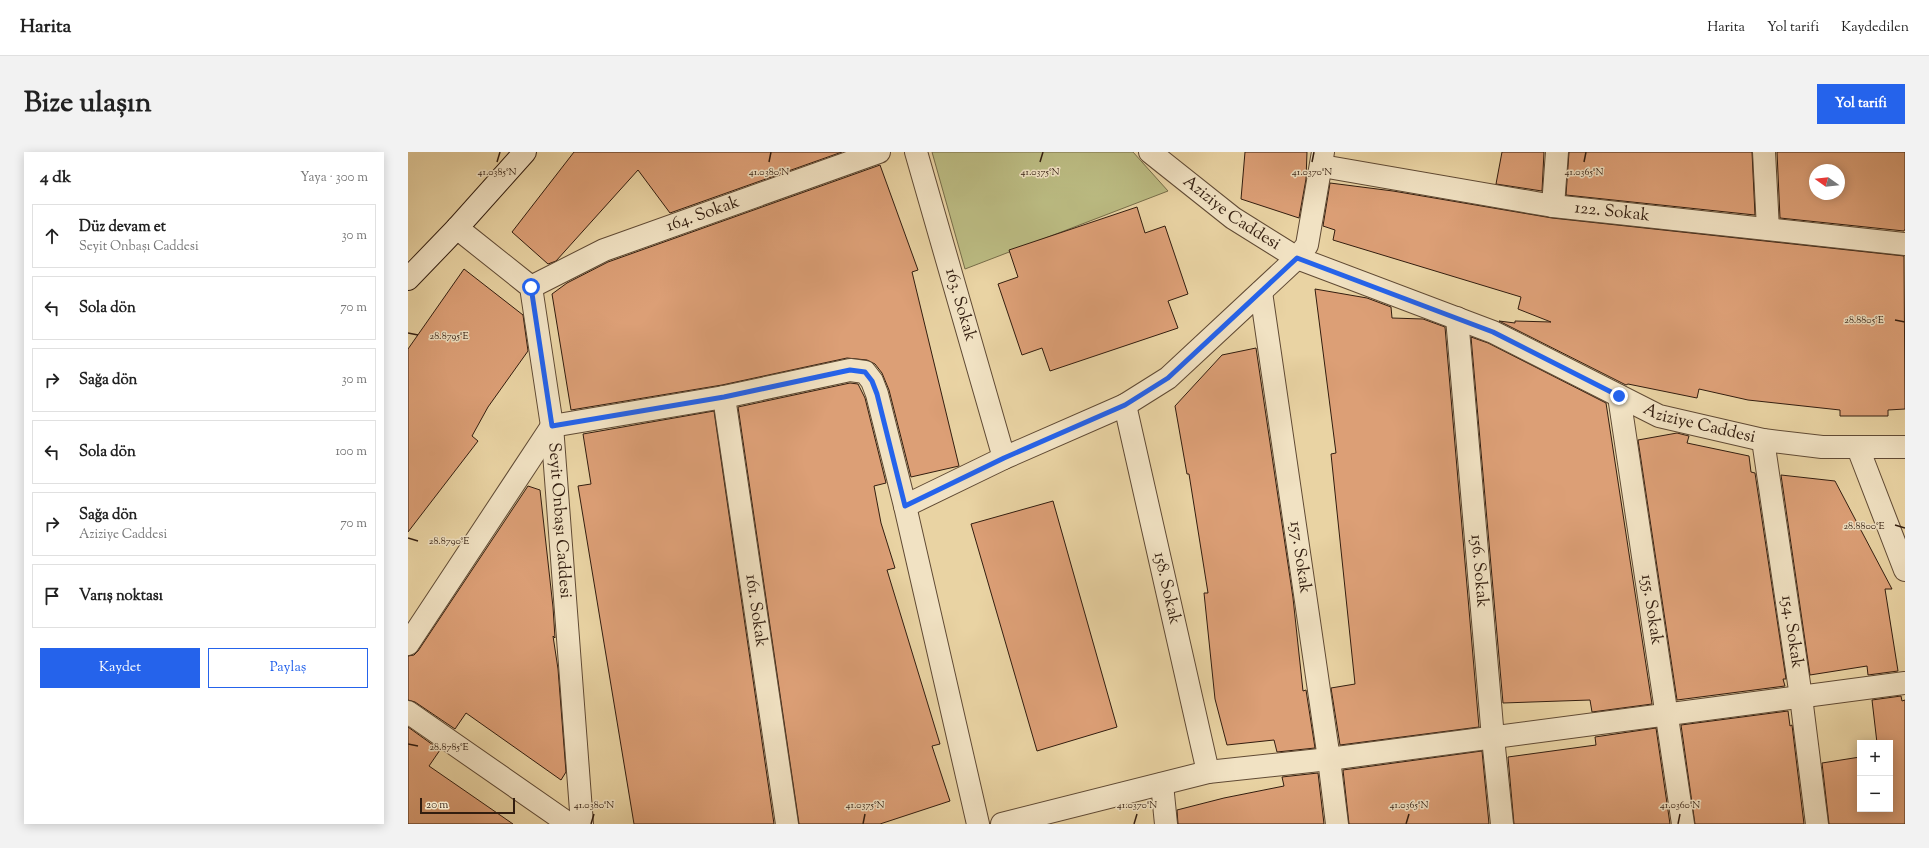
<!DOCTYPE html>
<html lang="tr">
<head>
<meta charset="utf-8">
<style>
	body { margin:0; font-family:"Sorts Mill Goudy",serif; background:#f2f2f2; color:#222 }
	.controls { position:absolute; right:12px; bottom:12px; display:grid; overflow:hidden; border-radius:0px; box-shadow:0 2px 10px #0003 }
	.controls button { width:36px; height:36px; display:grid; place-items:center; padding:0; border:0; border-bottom:1px solid #e0e0e0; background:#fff; color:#222; font:20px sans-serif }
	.compass { position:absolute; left:1401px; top:12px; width:36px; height:36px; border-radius:50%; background:#fff; box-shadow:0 2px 10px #0003; rotate:285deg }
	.scale { position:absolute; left:12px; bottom:10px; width:95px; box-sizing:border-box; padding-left:4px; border:2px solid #321d0f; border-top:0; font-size:11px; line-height:14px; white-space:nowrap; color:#321d0f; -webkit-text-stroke:3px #f1e2c3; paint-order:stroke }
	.stop { position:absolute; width:12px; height:12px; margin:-9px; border:3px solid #2563eb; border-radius:50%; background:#fff }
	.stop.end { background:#2563eb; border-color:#fff; box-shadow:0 1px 4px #0008 }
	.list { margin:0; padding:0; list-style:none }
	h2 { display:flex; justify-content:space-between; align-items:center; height:52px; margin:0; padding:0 16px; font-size:17px }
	h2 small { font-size:13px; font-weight:400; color:#767676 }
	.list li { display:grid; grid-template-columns:26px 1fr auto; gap:12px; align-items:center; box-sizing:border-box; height:64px; margin:0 8px 8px; padding:0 8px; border:1px solid #e0e0e0; border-radius:0px }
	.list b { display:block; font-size:15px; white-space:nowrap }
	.list p { margin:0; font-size:13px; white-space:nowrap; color:#767676 }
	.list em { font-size:13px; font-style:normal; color:#767676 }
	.actions { display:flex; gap:8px; padding:12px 16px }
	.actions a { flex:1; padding:9px 0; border:1px solid #2563eb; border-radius:0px; text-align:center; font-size:14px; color:#2563eb }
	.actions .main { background:#2563eb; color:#fff }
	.icon { flex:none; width:22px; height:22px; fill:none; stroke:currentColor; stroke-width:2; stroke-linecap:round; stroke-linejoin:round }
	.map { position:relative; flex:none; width:1497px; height:672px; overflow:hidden; border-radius:0px }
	header { display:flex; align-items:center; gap:24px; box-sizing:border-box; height:56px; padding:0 20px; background:#fff; border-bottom:1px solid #e0e0e0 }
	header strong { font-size:19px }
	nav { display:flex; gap:22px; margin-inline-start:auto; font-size:14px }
	.intro { display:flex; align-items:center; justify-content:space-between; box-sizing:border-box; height:96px; padding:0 24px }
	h1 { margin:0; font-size:28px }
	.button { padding:10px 18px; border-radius:0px; background:#2563eb; color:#fff; font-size:14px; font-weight:700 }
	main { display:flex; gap:24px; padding:0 24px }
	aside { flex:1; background:#fff; border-radius:0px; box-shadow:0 2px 10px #0003 }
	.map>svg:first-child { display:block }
</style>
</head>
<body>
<header>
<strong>Harita</strong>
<nav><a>Harita</a><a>Yol tarifi</a><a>Kaydedilen</a></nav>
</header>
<div class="intro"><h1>Bize ulaşın</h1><a class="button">Yol tarifi</a></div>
<main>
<aside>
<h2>4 dk<small>Yaya · 300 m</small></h2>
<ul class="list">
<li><svg class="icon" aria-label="ahead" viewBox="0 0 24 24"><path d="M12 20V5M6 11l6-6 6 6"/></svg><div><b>Düz devam et</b><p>Seyit Onbaşı Caddesi</p></div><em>30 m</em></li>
<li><svg class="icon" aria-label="left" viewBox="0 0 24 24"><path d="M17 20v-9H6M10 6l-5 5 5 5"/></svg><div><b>Sola dön</b></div><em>70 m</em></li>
<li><svg class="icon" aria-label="right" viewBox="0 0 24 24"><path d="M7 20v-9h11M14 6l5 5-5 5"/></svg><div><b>Sağa dön</b></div><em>30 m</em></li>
<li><svg class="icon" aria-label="left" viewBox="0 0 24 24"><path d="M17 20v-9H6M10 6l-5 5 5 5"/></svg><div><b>Sola dön</b></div><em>100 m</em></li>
<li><svg class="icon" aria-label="right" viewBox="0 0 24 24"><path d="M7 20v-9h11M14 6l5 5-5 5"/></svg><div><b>Sağa dön</b><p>Aziziye Caddesi</p></div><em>70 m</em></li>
<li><svg class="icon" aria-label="arrive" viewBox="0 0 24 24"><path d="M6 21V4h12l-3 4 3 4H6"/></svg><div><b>Varış noktası</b></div></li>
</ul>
<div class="actions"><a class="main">Kaydet</a><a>Paylaş</a></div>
</aside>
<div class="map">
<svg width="1497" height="672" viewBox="0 0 1497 672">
	<rect width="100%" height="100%" fill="#e9d3a3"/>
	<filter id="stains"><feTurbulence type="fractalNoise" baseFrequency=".005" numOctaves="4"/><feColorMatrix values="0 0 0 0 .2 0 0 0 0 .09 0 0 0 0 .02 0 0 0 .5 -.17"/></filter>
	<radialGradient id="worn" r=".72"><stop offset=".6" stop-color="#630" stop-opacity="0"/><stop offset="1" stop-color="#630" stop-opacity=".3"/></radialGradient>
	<!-- green -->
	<path fill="#bbbb82" stroke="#766c48" d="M524,0H725L760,39L557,117Z"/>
	<!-- building -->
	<g fill="#dc9f76" stroke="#321d0f" fill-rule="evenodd">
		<path d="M166,0H434L262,61L230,18L148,109L140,112L104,80Z"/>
		<path d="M837,0H899L898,27L891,66L833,47Z"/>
		<path d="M1094,0H1136L1134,39L1088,32Z"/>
		<path d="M1161,0H1344L1347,63L1158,43Z"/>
		<path d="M1369,0H1497V77L1496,79L1372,66ZM1407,18H1431V42H1407Z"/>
		<path d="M472,13L510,118L504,120L551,314L503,325L481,238L474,221L467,212L459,208L439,206L314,233L163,258L144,142L159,131L200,110Z"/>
		<path d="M922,31L985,39L1144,66L1496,104L1497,257L1480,258V264H1432V258L1340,248L1291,237L1289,246L1220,232L1218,233L1091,169L1107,171V169L1143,170L1110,157L1113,145L925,88L927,78L915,74Z"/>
		<path d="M729,55L737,81L757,74L780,142L760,149L770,176L642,219L634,196L614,203L590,132L610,125L601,98Z"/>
		<path d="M56,117L115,163L120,199L80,255L64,284L70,289L0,380V197Z"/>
		<path d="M907,137L959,146L983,155L984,166L1015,167L1037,175L1071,575L932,593L923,536L947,532L923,302L928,301Z"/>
		<path d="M1063,185L1080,191L1198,251L1244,552L1184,560L1182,548L1095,551Z"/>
		<path d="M848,196L885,446L895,539L898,538L907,596L869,600L866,588L819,593L807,547L796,441H800L781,322H779L767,254L814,203Z"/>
		<path d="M442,231L450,232L457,246L478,331L466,334L473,371L487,416L479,418L532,592L524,594L542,649L472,672H391L330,255Z"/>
		<path d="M306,259L366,672H226L170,334L183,332L175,282Z"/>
		<path d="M1269,281L1281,284L1279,291L1341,304L1343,320L1347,321L1378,527H1375L1377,534L1269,548L1230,288Z"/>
		<path d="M1373,323L1427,329L1484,437H1477L1490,519L1460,523L1459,514L1402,523Z"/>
		<path d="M120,334L132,338L145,455L147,486L145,484L150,517L158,620L153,628L58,561L47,577L7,550L0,548V504L6,503L10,499Z"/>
		<path d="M645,349L709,575L629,599L563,372Z"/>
		<path d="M1493,544L1494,549L1497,548V672H1421L1414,611L1452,605V657H1482V591H1469L1464,548Z"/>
		<path d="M1380,559L1382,574L1384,573L1396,672H1287L1273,573Z"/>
		<path d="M0,575L32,598L21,614L105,672H0Z"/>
		<path d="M1248,576L1262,672H1106L1100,605L1188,593L1187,585Z"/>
		<path d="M1074,599L1081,672H941L935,618Z"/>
		<path d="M910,621L916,672H770L769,658L816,646L876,634L874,625Z"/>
	</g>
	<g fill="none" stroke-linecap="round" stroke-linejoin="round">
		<!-- minor casing -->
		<g stroke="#604a34" stroke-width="24">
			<g id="minor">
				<path id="s1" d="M508,0L596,306"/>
				<path d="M1356,0L1360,77"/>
				<path id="s2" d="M914,14L1145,54L1497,92"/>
				<path d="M1145,54L1149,0"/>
				<path id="s3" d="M123,135L196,98L471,0"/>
				<path id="s4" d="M853,140L921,607L929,672"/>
				<path id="s5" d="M1049,166L1085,586L1094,672"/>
				<path id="s6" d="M1211,244L1275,672"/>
				<path id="s7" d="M316,245L379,672"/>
				<path id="s8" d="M717,253L800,620"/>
				<path id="s9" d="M1355,288L1393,545L1409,672"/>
				<path d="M497,354L596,306L717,253L760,226L889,106L899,93L915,0"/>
				<path d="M0,492L144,274L316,245L442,218L457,220L464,229L469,242L497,354L570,672"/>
				<path d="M0,560L161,672"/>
				<path d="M754,632L758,672"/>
				<path d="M594,672L800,620L921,607L1497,531"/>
			</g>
		</g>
		<!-- tertiary casing -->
		<g stroke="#604a34" stroke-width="24">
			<g id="tertiary">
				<path id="s10" d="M742,0L825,66L889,106L1085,180L1251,264L1355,288L1414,295H1497"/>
				<path id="s11" d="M49,76L123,135L144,274L174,672"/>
				<path d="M1450,296L1497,418"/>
			</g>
		</g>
		<!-- secondary casing -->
		<g stroke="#321d0f" stroke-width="24">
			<path id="secondary" d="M0,127L49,76L117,0"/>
		</g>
		<!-- minor -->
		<use href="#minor" stroke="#f1e2c3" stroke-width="22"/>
		<!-- tertiary -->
		<use href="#tertiary" stroke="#f1e2c3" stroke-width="22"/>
		<!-- secondary -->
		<use href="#secondary" stroke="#f1e2c3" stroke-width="22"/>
	</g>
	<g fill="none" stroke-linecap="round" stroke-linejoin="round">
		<!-- route -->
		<path stroke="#2563eb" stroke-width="5" d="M123,135L144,274L316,245L442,218L457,220L464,229L469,242L497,354L596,306L717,253L760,226L889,106L1085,180L1211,244"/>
	</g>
	<!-- ticks -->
	<path fill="none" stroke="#321d0f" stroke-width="1.5" d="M89,10L92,0M361,10L363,0M632,10L635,0M904,10L906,0M1176,10L1178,0M1487,168L1497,170M0,181L10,183M1487,373L1497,376M0,386L10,389M0,592L10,594M183,672L186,662M455,672L457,662M726,672L729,662M998,672L1001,662M1270,672L1272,662"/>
	<g text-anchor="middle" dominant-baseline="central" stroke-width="3" stroke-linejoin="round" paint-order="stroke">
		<!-- street labels -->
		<g font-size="17" fill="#321d0f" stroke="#f1e2c3">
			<text stroke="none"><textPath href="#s2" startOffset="294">122. Sokak</textPath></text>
			<text stroke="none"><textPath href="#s10" startOffset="102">Aziziye Caddesi</textPath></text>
			<text stroke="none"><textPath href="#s3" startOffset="187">164. Sokak</textPath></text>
			<text stroke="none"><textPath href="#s1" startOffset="159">163. Sokak</textPath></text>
			<text stroke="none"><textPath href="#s10" startOffset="618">Aziziye Caddesi</textPath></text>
			<text stroke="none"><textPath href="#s11" startOffset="330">Seyit Onbaşı Caddesi</textPath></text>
			<text stroke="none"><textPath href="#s4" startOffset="268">157. Sokak</textPath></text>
			<text stroke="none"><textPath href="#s5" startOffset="254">156. Sokak</textPath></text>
			<text stroke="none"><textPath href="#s8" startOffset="188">158. Sokak</textPath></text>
			<text stroke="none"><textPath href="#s7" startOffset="216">161. Sokak</textPath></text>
			<text stroke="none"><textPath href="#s6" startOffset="216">155. Sokak</textPath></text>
			<text stroke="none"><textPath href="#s9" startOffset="194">154. Sokak</textPath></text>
		</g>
	</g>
	<g font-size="10" text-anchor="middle" fill="#321d0f" stroke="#f1e2c3" stroke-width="3" stroke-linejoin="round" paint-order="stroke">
		<text x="89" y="23">41.0385°N</text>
		<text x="361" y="23">41.0380°N</text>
		<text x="632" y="23">41.0375°N</text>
		<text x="904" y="23">41.0370°N</text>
		<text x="1176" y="23">41.0365°N</text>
		<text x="1456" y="171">28.8805°E</text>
		<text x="41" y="187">28.8795°E</text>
		<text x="1456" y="377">28.8800°E</text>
		<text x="41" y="392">28.8790°E</text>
		<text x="41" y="598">28.8785°E</text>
		<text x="186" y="656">41.0380°N</text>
		<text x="457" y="656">41.0375°N</text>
		<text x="729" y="656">41.0370°N</text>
		<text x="1001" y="656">41.0365°N</text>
		<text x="1272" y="656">41.0360°N</text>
	</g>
	<rect width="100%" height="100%" filter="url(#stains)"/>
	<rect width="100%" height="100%" fill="url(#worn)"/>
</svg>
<div class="controls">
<button>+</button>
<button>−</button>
</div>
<svg class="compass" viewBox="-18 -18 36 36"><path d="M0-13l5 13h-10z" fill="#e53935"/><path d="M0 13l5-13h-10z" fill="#767676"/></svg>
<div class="scale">20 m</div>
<div class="stop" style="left:123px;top:135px"></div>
<div class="stop end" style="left:1211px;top:244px"></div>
</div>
</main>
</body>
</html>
